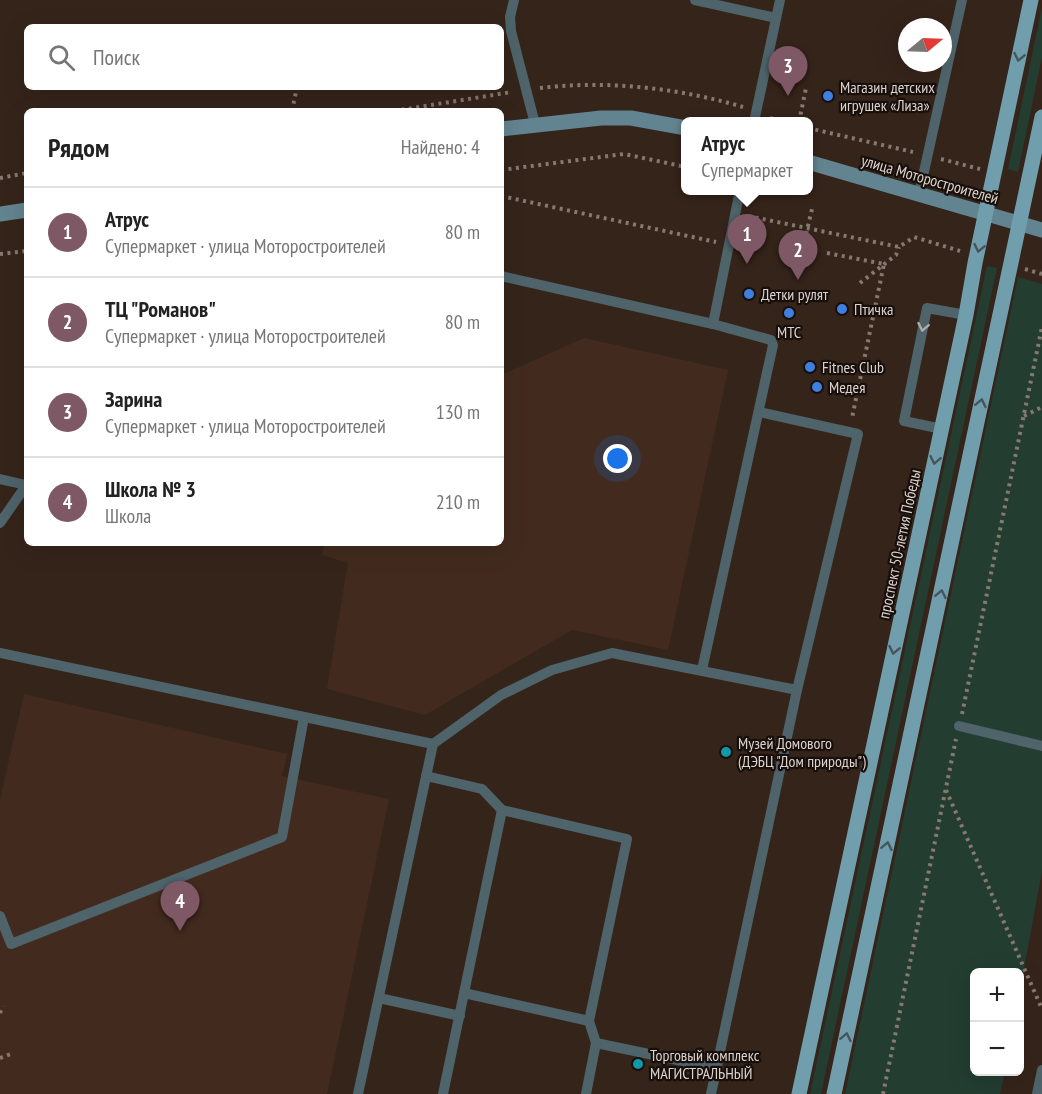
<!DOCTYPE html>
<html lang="ru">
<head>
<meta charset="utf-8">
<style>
	body { margin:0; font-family:"PT Sans Narrow",sans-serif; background:#f2f2f2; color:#222 }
	.controls { position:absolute; right:18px; bottom:18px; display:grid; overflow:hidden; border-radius:9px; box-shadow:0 6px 24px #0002 }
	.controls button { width:54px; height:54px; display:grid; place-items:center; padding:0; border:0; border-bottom:2px solid #e0e0e0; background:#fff; color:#222; font:30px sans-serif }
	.compass { position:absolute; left:898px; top:18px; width:54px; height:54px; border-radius:50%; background:#fff; box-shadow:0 6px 24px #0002; rotate:71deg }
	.you { position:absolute; left:618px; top:459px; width:21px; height:21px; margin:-15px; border:4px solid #fff; border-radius:50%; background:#1a73e8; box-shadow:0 0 0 9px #1a73e833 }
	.badge { display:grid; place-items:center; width:39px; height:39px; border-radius:50%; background:#7f5865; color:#fff; font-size:20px; font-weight:700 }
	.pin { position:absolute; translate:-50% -50px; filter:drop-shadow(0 2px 3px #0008) }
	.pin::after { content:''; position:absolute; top:32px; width:21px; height:18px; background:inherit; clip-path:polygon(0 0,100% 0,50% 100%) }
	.popup { position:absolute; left:681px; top:117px; width:132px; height:78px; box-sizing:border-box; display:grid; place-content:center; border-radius:9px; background:#fff; filter:drop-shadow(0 2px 4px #0005); font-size:20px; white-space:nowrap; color:#767676 }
	.popup b { font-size:22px; color:#222 }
	.popup::after { content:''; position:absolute; left:50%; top:100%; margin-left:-12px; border:12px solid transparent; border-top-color:#fff }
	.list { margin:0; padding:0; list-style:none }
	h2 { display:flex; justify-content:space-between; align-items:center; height:78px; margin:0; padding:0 24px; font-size:26px }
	h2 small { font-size:20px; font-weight:400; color:#767676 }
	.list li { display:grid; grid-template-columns:39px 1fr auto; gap:18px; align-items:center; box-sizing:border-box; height:90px; padding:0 24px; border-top:2px solid #e0e0e0 }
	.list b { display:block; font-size:22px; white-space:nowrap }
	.list p { margin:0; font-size:20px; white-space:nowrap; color:#767676 }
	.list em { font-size:20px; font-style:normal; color:#767676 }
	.icon { flex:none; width:33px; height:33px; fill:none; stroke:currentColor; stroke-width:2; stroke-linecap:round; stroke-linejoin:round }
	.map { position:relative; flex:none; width:1042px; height:1094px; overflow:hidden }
	.search { position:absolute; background:#fff; box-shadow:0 6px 24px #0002; left:24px; top:24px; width:480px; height:66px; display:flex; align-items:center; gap:15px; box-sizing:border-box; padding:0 21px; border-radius:9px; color:#767676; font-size:22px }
	.panel { position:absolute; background:#fff; box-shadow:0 6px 24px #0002; left:24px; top:108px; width:480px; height:438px; border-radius:9px }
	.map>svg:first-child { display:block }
</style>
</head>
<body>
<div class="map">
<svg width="1042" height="1094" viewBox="0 0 1042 1094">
	<rect width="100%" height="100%" fill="#35241a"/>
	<!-- built -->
	<g fill="#422b1e">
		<path d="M584,338L728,370L668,650L572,630L425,715L327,689L348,563L322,555L325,543H501V375Z"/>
		<path d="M24,694L287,754L282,776L389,799L327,1094H0V799Z"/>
	</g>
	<!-- green -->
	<g fill="#233d31">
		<path d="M1042,7V57L1018,172L1008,169Z"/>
		<path d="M987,266L997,268L821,1094H810Z"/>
		<path d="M1018,277L1042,284V871L1020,991V972H974V1072H1005L1000,1094H845Z"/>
	</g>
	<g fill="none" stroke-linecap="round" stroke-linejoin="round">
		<!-- path -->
		<g stroke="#877870" stroke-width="4" stroke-dasharray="3 4.5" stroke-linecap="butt">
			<path d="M540,88C607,80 679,88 743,107"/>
			<path d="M292,111L297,87"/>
			<path d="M394,111L512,92"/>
			<path d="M770,118L782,122"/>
			<path d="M799,122L806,88"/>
			<path d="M808,128L913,152"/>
			<path d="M941,159L980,169"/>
			<path d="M501,170L624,154L686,167"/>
			<path d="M0,178L27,173"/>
			<path d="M501,196L716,242"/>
			<path d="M748,216L899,247L914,237L960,251"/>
			<path d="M806,234L813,205"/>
			<path d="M827,253L884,264L852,418"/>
			<path d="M0,254L27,251"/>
			<path d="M1025,269L1042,274"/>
			<path d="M860,283L896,255L899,247"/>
			<path d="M1024,416L1042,407"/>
			<path d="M962,714L1042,327"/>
			<path d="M946,790L1042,1009"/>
			<path d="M0,1013L3,1006"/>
			<path d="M0,1058L14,1053"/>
			<path d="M883,1094L956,739"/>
		</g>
		<!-- lane -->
		<g stroke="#4e636a" stroke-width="10">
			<path d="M514,0L510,17L511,31L535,124"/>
			<path d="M695,0L776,18"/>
			<path d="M754,122L780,0"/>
			<path d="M919,194L962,0"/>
			<path d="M501,276L713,324L771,340L773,345L702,670"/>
			<path d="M713,324L740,190"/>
			<path d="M942,429L904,421L927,308L966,315"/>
			<path d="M0,479L26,485"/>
			<path d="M0,523L27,484"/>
			<path d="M0,653L433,744"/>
			<path d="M959,726L1042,746"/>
			<path d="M426,776L482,789L502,810"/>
			<path d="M0,916L11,944L282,837L304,717"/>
			<path d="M464,993L502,810L627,839L589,1021"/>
			<path d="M379,998L460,1016"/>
			<path d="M596,1043L716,1068"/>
			<path d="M358,1094L433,744L501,695L552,670L612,653L797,690"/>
			<path d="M443,1094L464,993L589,1021L596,1043L586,1094"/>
			<path d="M711,1094L797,690L858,434L759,412"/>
			<path d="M1037,1094L1042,1070"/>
		</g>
		<!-- secondary -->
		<g stroke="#628490" stroke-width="15">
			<path d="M501,129L601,118H631L686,128"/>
			<path d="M808,162L1042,230"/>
			<path d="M0,214L27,210"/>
		</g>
		<!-- primary -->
		<g stroke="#719eac" stroke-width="15">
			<path d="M799,1094L966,315L975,263L1031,0"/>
			<path d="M834,1094L1042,117"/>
		</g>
	</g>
	<!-- one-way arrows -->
	<defs><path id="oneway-chevron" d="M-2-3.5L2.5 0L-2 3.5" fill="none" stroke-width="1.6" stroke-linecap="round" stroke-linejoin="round" transform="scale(1.5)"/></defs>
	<g stroke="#44565c">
		<use href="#oneway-chevron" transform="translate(1019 57) rotate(102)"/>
		<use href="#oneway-chevron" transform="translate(979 248) rotate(102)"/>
		<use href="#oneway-chevron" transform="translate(981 403) rotate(-78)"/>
		<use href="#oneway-chevron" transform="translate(935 460) rotate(102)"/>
		<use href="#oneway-chevron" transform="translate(941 594) rotate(-78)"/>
		<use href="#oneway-chevron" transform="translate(894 650) rotate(102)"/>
		<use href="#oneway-chevron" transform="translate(887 846) rotate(-78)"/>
		<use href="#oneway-chevron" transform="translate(846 1037) rotate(-78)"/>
	</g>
	<use stroke="#acabaa" href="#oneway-chevron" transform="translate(923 327) rotate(101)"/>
	<!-- markers -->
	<g fill="#3f7fe0" stroke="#170f0b" stroke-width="2">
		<circle cx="828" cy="96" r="6"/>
		<circle cx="749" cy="294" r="6"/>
		<circle cx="842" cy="309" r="6"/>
		<circle cx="789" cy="313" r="6"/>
		<circle cx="810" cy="367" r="6"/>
		<circle cx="817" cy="387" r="6"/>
	</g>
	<g fill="#0f9aa8" stroke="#170f0b" stroke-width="2">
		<circle cx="726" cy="752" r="6"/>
		<circle cx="638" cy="1064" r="6"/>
	</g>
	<g text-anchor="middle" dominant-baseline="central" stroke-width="4.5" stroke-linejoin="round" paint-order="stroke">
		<!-- poi labels -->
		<g font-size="16" fill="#ded2cc" stroke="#170f0b" text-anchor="start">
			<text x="840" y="87">Магазин детских<tspan x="840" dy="18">игрушек «Лиза»</tspan></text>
			<text x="761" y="294">Детки рулят</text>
			<text x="854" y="309">Птичка</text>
			<text x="789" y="332" text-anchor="middle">МТС</text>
			<text x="822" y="367">Fitnes Club</text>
			<text x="829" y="387">Медея</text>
			<text x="738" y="743">Музей Домового<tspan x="738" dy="18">(ДЭБЦ "Дом природы")</tspan></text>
			<text x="650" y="1055">Торговый комплекс<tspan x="650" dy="18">МАГИСТРАЛЬНЫЙ</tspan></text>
		</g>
		<!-- street labels -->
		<g font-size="16" fill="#ded2cc" stroke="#170f0b">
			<text transform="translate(930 179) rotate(16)">улица Моторостроителей</text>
			<text transform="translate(899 544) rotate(-78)">проспект 50-летия Победы</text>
		</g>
	</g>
</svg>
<div class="controls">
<button>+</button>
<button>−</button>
</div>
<svg class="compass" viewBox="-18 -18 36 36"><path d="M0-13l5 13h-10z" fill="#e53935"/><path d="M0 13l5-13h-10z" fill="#767676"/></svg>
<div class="you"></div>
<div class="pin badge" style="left:747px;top:264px">1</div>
<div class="popup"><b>Атрус</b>Супермаркет</div>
<div class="pin badge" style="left:798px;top:280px">2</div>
<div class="pin badge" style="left:788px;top:96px">3</div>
<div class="pin badge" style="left:180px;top:931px">4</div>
<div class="search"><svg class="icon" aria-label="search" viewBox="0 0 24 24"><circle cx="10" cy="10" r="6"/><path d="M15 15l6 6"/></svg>Поиск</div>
<section class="panel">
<h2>Рядом<small>Найдено: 4</small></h2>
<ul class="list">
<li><span class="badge">1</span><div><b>Атрус</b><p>Супермаркет · улица Моторостроителей</p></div><em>80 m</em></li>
<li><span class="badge">2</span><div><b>ТЦ &quot;Романов&quot;</b><p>Супермаркет · улица Моторостроителей</p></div><em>80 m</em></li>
<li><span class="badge">3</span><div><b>Зарина</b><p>Супермаркет · улица Моторостроителей</p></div><em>130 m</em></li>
<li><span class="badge">4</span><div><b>Школа № 3</b><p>Школа</p></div><em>210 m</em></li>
</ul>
</section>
</div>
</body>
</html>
